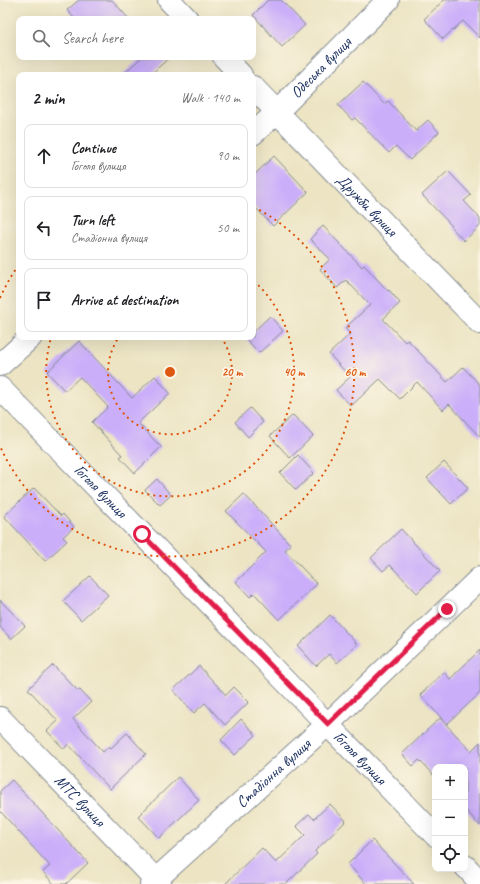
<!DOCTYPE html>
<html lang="en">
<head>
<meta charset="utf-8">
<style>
	body { margin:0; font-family:Caveat,sans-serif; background:#f2f2f2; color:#202124 }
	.controls { position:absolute; right:12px; bottom:12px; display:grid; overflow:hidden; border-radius:8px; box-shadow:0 4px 16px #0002 }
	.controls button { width:36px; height:36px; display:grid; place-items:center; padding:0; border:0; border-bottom:1px solid #e0e0e0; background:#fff; color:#202124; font:20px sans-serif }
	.stop { position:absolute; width:12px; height:12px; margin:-9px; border:3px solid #e11d48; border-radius:50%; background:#fff }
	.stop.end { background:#e11d48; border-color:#fff; box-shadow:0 1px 4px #0008 }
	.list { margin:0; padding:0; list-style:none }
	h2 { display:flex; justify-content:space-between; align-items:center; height:52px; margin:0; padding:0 16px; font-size:17px }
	h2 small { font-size:13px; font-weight:400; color:#757577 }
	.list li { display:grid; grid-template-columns:26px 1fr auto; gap:12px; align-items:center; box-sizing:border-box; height:64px; margin:0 8px 8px; padding:0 8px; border:1px solid #e0e0e0; border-radius:8px }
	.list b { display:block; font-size:15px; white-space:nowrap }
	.list p { margin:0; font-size:13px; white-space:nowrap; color:#757577 }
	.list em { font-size:13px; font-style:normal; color:#757577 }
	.icon { flex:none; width:22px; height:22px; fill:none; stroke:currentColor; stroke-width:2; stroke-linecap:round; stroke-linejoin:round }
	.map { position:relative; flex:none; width:480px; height:884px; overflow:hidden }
	.search { position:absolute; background:#fff; box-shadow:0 4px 16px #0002; left:16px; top:16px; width:240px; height:44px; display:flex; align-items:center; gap:10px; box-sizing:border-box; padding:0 14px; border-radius:8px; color:#757577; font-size:15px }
	.panel { position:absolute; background:#fff; box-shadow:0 4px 16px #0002; left:16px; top:72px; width:240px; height:268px; border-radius:8px }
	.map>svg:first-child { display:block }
</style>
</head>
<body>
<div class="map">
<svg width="480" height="884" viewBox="0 0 480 884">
	<rect width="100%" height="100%" fill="#fcf5e5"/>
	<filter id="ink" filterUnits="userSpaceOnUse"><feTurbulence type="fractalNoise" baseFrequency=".025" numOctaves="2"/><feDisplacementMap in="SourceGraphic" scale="8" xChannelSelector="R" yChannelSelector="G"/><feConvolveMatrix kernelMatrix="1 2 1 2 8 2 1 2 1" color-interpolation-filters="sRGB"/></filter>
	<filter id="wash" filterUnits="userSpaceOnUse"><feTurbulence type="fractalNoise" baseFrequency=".012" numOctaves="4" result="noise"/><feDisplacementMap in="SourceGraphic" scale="16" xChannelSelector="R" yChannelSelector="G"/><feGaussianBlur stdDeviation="0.9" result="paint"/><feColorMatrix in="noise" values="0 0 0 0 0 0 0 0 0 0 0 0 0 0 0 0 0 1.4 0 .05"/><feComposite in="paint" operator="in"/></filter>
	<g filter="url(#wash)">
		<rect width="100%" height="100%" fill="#ece4c3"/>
		<g id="blocks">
			<!-- building -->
			<g fill="#caaefa">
				<path d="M79,0H112L129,19H75L67,10Z"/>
				<path d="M268,0H281L305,25L282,47L253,15Z"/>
				<path d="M444,0H480V38L463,21L443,39L424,19Z"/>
				<path d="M142,57H170L150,75H122Z"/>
				<path d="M363,82L384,104L388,101L416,131L428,120L439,132L410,160L396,146L389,153L355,118L352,120L338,105Z"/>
				<path d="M274,156L308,192L273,226L253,205V176Z"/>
				<path d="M448,171L471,195L464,201L480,218V226L464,241L451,227L452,226L422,195Z"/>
				<path d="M323,226L362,267L364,265L388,291L389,290L400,303L383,319L405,342L408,340L447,382L463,367L480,385V437L449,404L443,410L417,382L400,399L380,379L351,406L336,390L350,377L329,354L350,334L345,328L370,305L346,280L337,288L320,269L330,259L310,239Z"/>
				<path d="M270,316L283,331L259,353L246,339L248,337H253V332Z"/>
				<path d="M79,341L132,398L155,376L170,393L138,423L161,447L135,473L120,457L122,455L92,422L108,407L80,377L65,391L47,372Z"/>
				<path d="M250,408L263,422L248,437L235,422Z"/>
				<path d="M293,415L313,436L290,458L270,436Z"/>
				<path d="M298,455L314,473L296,490L280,473Z"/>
				<path d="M444,462L468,488L451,504L427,478Z"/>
				<path d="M157,479L171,495L160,505L145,490Z"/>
				<path d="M34,488L61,516L63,514L74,527L63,537L67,541L45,561L4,516Z"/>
				<path d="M244,494L291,545L285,550L317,584L279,620L254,593L250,597L236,582L266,552L226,511Z"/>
				<path d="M401,529L440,571L417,593L390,565L383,571L371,558Z"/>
				<path d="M90,576L108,595L81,620L63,601Z"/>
				<path d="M0,600L25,626L11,639L0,627Z"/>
				<path d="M330,615L357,644L337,663L329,654L316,666L298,646Z"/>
				<path d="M480,650V693L447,724L420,695L444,672L450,679Z"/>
				<path d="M53,665L78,691L80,690L91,702L73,719L103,752L109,746L111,748L127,733L146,754L110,789L68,744L64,749L47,731L58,721L28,689Z"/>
				<path d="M199,666L226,695L234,687L249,702L225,725L205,703L194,713L173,690Z"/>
				<path d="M440,718L471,751L480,742V826L465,809V767H435V777L419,760L413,766L402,754Z"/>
				<path d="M241,719L256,735L235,755L221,740Z"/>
				<path d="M178,777L199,800L159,838L138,816Z"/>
				<path d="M12,780L88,863L66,884H54L43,872L50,866L0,811V791Z"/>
				<path d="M330,804L346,821L315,851L317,854L286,884H225L262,848L276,863L305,835L296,826L309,814L314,819Z"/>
				<path d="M372,840L414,884H366L348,864Z"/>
			</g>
		</g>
	</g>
	<g filter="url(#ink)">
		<use href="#blocks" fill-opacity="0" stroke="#848a90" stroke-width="1"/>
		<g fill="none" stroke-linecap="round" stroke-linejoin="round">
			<!-- street casing -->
			<g stroke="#848a90" stroke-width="24">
				<g id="street">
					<path d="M169,0L187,19"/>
					<path d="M224,57L241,75"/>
					<path id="s1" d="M253,87L480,323"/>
					<path id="s2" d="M253,134L277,112L388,0"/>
					<path d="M0,365L31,337"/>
					<path id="s3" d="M0,388L435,835"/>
					<path id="s4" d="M0,718L160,884"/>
					<path d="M465,866L480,882"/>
					<path id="s5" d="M151,884L328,724L480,578"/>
				</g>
			</g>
			<!-- street -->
			<use href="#street" stroke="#fff" stroke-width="22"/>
		</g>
	</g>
	<g fill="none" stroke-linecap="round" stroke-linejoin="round" filter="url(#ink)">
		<!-- route -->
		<path stroke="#e11d48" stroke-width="5" d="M142,534L328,724L447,609"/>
	</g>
	<!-- distance rings -->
	<g fill="none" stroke="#de5710" stroke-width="2" stroke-dasharray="2 4">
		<path d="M221 337A62 62 0 1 1 119 337"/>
		<path d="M254 281A124 124 0 1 1 51 338"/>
		<path d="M0 298A185 185 0 0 1 18 266M254 207A185 185 0 1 1 0 446"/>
	</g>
	<g text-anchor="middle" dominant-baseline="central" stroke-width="3.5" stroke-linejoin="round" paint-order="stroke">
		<!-- street labels -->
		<g font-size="16" fill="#1b2f5e" stroke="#fcf5e5">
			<text stroke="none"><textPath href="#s2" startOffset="95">Одеська вулиця</textPath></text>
			<text stroke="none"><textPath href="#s1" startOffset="164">Дружби вулиця</textPath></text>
			<text stroke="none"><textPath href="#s3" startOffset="144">Гоголя вулиця</textPath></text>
			<text stroke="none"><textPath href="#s3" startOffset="516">Гоголя вулиця</textPath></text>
			<text stroke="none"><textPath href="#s5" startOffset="165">Стадіонна вулиця</textPath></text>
			<text stroke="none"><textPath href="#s4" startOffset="115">МТС вулиця</textPath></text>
		</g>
	</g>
	<circle cx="170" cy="372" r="6" fill="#de5710" stroke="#fcf5e5" stroke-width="2"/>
	<g font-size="12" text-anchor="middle" font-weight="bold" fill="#de5710" stroke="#fcf5e5" stroke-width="3.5" stroke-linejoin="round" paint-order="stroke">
		<text x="232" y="376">20 m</text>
		<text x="294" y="376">40 m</text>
		<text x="355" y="376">60 m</text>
	</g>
</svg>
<div class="controls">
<button>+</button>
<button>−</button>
<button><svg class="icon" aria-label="locate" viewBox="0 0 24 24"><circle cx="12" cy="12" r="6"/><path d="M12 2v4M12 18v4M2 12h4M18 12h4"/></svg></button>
</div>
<div class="stop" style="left:142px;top:534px"></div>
<div class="stop end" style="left:447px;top:609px"></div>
<div class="search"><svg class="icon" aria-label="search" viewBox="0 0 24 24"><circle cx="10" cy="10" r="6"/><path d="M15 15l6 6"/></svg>Search here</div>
<section class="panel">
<h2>2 min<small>Walk · 140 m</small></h2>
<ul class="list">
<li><svg class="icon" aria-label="ahead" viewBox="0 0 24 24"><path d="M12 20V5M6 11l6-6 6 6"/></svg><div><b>Continue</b><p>Гоголя вулиця</p></div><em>90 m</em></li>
<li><svg class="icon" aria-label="left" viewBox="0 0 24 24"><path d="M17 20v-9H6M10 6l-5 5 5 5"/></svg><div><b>Turn left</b><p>Стадіонна вулиця</p></div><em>50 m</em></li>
<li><svg class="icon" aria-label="arrive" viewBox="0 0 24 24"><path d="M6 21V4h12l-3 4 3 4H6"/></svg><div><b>Arrive at destination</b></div></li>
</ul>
</section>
</div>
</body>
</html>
